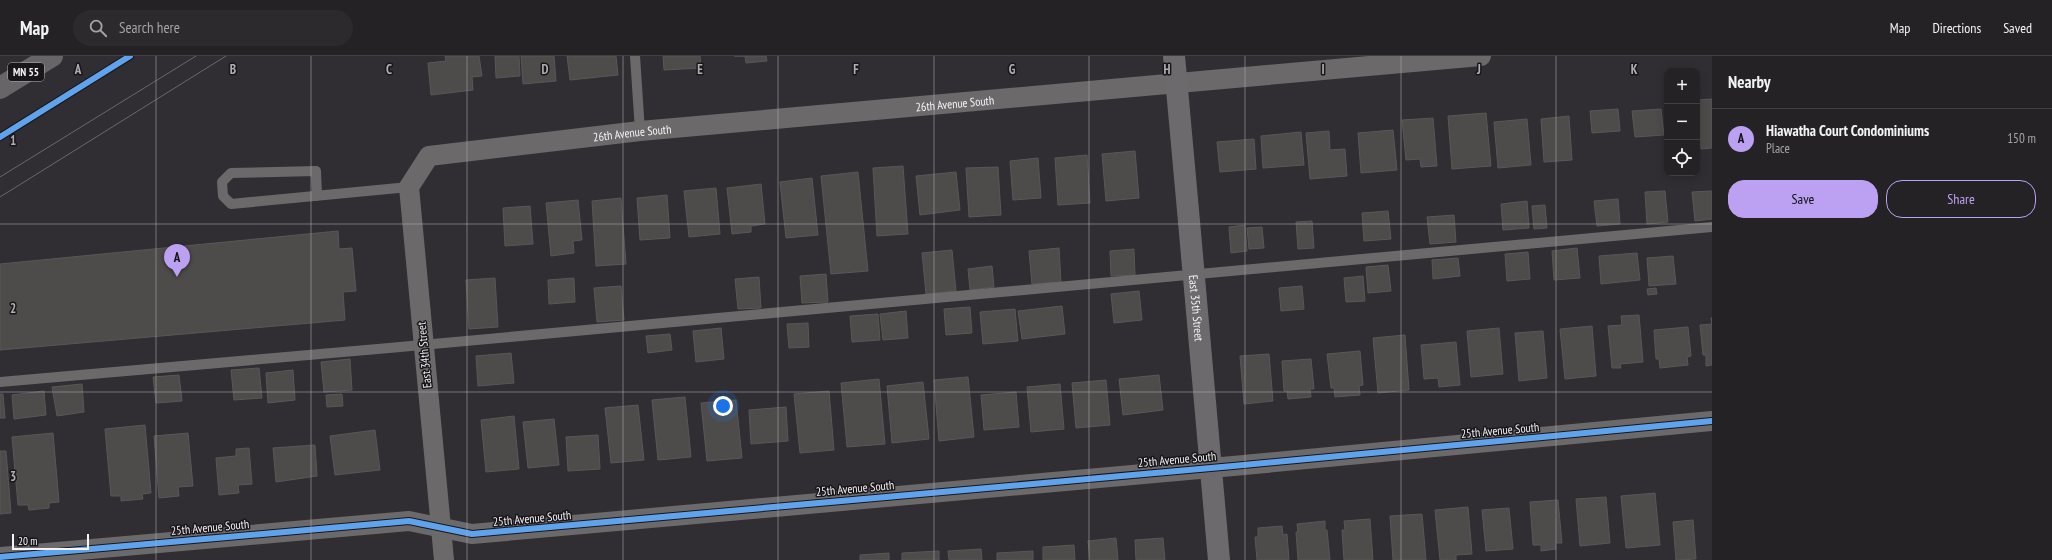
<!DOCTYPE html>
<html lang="en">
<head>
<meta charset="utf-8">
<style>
	body { margin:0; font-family:"PT Sans Narrow",sans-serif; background:#2d2a2e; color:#f1f3f6 }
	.controls { position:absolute; right:12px; top:12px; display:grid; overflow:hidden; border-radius:8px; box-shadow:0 2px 10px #0003 }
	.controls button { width:36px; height:36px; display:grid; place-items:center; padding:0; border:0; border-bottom:1px solid #423f43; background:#252226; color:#f1f3f6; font:20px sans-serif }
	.scale { position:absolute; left:12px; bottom:10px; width:77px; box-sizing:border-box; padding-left:4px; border:2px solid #f6f2f8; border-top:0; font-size:11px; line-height:14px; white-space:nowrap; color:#f6f2f8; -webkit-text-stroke:3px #19161a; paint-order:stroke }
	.you { position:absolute; left:723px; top:350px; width:14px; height:14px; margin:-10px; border:3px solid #fff; border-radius:50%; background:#1a73e8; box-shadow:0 0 0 6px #1a73e833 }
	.badge { display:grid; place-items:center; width:26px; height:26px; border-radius:50%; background:#bca0f2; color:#111; font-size:13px; font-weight:700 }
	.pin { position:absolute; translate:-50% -33px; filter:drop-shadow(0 1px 2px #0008) }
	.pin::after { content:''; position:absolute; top:21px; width:14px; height:12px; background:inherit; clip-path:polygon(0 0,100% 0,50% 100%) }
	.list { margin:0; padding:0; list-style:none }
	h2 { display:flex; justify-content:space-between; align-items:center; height:52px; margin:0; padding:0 16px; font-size:17px }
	h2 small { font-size:13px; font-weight:400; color:#a3a4a7 }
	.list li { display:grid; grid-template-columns:26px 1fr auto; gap:12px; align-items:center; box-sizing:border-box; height:60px; padding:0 16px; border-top:1px solid #423f43 }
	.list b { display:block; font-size:15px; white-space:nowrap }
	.list p { margin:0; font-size:13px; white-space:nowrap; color:#a3a4a7 }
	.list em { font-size:13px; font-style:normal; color:#a3a4a7 }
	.actions { display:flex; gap:8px; padding:12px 16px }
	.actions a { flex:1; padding:9px 0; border:1px solid #bca0f2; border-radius:16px; text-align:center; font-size:14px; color:#bca0f2 }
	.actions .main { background:#bca0f2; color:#111 }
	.icon { flex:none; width:22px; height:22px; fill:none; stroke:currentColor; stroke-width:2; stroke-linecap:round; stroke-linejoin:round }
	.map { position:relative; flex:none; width:1712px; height:504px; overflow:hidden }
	header { display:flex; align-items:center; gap:24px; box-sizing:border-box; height:56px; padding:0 20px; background:#252226; border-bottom:1px solid #423f43 }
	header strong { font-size:19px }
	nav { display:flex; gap:22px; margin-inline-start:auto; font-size:14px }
	.search { width:280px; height:36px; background:#2d2a2e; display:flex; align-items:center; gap:10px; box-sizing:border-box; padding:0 14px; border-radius:22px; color:#a3a4a7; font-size:15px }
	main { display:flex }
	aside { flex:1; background:#252226 }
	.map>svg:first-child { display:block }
</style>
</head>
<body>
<header>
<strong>Map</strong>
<div class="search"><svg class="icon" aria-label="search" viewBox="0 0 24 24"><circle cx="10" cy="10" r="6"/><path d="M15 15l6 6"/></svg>Search here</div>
<nav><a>Map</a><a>Directions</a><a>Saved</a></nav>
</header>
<main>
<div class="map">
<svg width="1712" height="504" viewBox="0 0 1712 504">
	<rect width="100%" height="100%" fill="#312e33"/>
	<!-- building -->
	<g fill="#4e4b4b" stroke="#595758">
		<path d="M445,0H479L482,20L472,21L473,34L431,39L428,7L446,5Z"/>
		<path d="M495,0H519L520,20L496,22Z"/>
		<path d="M521,0H554L556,25L523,28Z"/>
		<path d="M567,0H616L618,19L570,24Z"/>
		<path d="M663,0H700L701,12L664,14Z"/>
		<path d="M734,0H766L767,5L746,7L745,0Z"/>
		<path d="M1712,43V92L1701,93V89L1697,90V44Z"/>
		<path d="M1618,53L1620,75L1592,77L1590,55Z"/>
		<path d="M1661,53L1664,79L1635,81L1632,55Z"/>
		<path d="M1486,57L1491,110L1452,113L1448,60Z"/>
		<path d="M1569,60L1572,104L1544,106L1541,63Z"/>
		<path d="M1433,62L1437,110L1421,111L1420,103L1406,104L1402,64Z"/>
		<path d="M1527,63L1531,109L1498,112L1494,66Z"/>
		<path d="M1393,74L1397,114L1361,117L1358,77Z"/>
		<path d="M1329,75L1330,94L1345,93L1347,120L1310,123L1306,77Z"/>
		<path d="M1301,76L1304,109L1263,112L1261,80Z"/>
		<path d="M1254,83L1256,113L1220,116L1217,86Z"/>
		<path d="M1135,95L1139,142L1106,145L1102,98Z"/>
		<path d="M1087,99L1090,147L1058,149L1055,102Z"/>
		<path d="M1038,102L1041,142L1013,144L1010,105Z"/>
		<path d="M903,110L908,178L877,180L873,112Z"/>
		<path d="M998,111L1001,159L969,161L966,112Z"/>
		<path d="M858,116L868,215L831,218L821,120Z"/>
		<path d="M956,116L960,154L920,159L916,120Z"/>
		<path d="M812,122L818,179L786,182L780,126Z"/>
		<path d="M761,128L765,168L751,170V176L732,178L727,132Z"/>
		<path d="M716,132L720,178L689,181L684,135Z"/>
		<path d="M1665,135L1668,166L1647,168L1645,136Z"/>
		<path d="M1712,135V163L1695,165L1692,136Z"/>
		<path d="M667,139L670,182L640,184L637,142Z"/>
		<path d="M621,142L626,208L596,210L592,145Z"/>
		<path d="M1618,143L1620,168L1597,170L1594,145Z"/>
		<path d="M578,144L582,184L573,185L574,197L551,200L546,147Z"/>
		<path d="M1527,145L1529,172L1503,174L1501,148Z"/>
		<path d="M1545,149L1547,172L1534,173L1532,150Z"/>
		<path d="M530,150L533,188L505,190L503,152Z"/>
		<path d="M1388,155L1391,183L1364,185L1362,157Z"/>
		<path d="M1454,159L1456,186L1430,188L1427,161Z"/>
		<path d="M1312,165L1314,192L1298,193L1296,166Z"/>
		<path d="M1245,169L1247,195L1231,197L1229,171Z"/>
		<path d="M1262,171L1264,192L1249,193L1247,172Z"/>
		<path d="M338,175L339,193L352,192L356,235L343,236L345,264L0,294V208Z"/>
		<path d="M1059,192L1061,226L1032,228L1029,195Z"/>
		<path d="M1577,192L1580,222L1554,224L1552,195Z"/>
		<path d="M1134,193L1135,219L1111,220L1110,195Z"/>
		<path d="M952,194L956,235L926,238L922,197Z"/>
		<path d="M1528,196L1530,223L1507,225L1505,198Z"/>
		<path d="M1637,197L1640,224L1601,228L1599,200Z"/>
		<path d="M1673,200L1676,228L1649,230L1647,202Z"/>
		<path d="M1458,202L1460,220L1433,223L1432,204Z"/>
		<path d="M1388,209L1391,235L1368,237L1366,211Z"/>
		<path d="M992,210L994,231L970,234L968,213Z"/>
		<path d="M826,218L828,246L802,247L800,220Z"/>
		<path d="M1363,220L1365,245L1346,246L1344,222Z"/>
		<path d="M759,221L761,252L738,253L735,223Z"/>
		<path d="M495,222L498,271L469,273L466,224Z"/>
		<path d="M574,222L575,246L549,248L548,224Z"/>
		<path d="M621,230L624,264L597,266L594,232Z"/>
		<path d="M1302,230L1304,253L1281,255L1279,232Z"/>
		<path d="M1656,232L1657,238L1648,239L1647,233Z"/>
		<path d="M1139,235L1142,264L1114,267L1111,238Z"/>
		<path d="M1062,250L1065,278L1022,283L1018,255Z"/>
		<path d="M970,251L972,277L946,279L944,253Z"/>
		<path d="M1015,253L1018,285L983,288L980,256Z"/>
		<path d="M906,255L908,282L883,284L880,258Z"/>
		<path d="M878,258L880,284L852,286L850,260Z"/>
		<path d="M1639,259L1643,306L1620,308L1621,312H1612L1608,270L1622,269L1621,260Z"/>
		<path d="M1711,262H1712V309L1706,310V299H1703L1700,269L1712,268Z"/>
		<path d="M808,267L809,291L789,292L787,268Z"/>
		<path d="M1592,270L1596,320L1565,323L1560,273Z"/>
		<path d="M1688,271L1691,300L1687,301L1688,309L1660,312L1659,303H1656L1654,274Z"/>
		<path d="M721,272L724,303L696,306L693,275Z"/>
		<path d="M1499,272L1503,318L1471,321L1467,275Z"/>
		<path d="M1543,275L1547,322L1519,325L1515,277Z"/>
		<path d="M670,278L672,294L648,297L646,280Z"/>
		<path d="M1405,279L1409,334L1378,337L1373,282Z"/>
		<path d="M1456,286L1460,329L1439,331L1438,322L1424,323L1421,289Z"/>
		<path d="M1360,295L1363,329L1359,330L1360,339L1335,341L1334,332H1331L1327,298Z"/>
		<path d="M511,297L514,327L478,330L476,300Z"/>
		<path d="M1269,298L1273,345L1244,348L1240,300Z"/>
		<path d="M350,303L352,334L324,336L321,306Z"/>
		<path d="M1311,303L1314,333H1310L1311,341L1288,343L1287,335H1284L1282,305Z"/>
		<path d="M259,312L262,342L234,344L231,314Z"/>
		<path d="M293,314L295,344L268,347L266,317Z"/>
		<path d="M179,319L182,345L156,347L153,321Z"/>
		<path d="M1159,319L1163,354L1123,359L1119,323Z"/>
		<path d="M968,321L974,381L939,385L934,324Z"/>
		<path d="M879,323L885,388L847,391L841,327Z"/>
		<path d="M1106,324L1110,369L1076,372L1072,327Z"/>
		<path d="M923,326L929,383L892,387L887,330Z"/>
		<path d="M82,328L84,356L57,360L52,331Z"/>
		<path d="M1060,328L1064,373L1031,376L1027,331Z"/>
		<path d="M44,335L46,359L14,363L12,339Z"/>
		<path d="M829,335L834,394L800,397L794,338Z"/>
		<path d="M1016,336L1019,371L984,374L981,339Z"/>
		<path d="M0,338H3L5,362H0Z"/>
		<path d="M342,338L343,350L327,351L326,339Z"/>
		<path d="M685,341L691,401L658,404L652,344Z"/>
		<path d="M736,344L742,402L707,405L701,347Z"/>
		<path d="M638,349L644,404L611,407L605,352Z"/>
		<path d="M786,351L788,385L751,388L749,354Z"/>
		<path d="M514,360L519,413L486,416L481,364Z"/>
		<path d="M554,363L559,409L528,412L523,366Z"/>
		<path d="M145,369L151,437L142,438L143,443L121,445V440H111L105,373Z"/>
		<path d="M375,374L380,414L335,419L330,380Z"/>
		<path d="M53,377L59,446L49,447V452L29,454L28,449H18L12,381Z"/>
		<path d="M188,377L193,430L178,431L179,440L159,442L154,380Z"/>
		<path d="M598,379L600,413L568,415L566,381Z"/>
		<path d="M315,389L317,420L276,426L273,392Z"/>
		<path d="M249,392L252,428L238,429L239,437L219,439L216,402L236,400V393Z"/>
		<path d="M0,395H6L11,457L0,458Z"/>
		<path d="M1655,437L1660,489L1626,492L1621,440Z"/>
		<path d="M1606,441L1610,487L1580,490L1576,443Z"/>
		<path d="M1558,444L1562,487H1555L1556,493L1541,495V489H1533L1530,446Z"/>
		<path d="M1468,451L1472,498L1456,499V504H1440L1435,454Z"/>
		<path d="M1509,452L1513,493L1486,495L1482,454Z"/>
		<path d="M1422,458L1426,504H1393L1390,460Z"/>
		<path d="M1370,463L1373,504H1344L1342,474H1345L1344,465Z"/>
		<path d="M1693,464L1696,503L1676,504L1673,466Z"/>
		<path d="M1325,465V474H1327L1330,504H1298L1296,476H1298L1297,468Z"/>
		<path d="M1282,470L1283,479L1287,478L1289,504H1257L1255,481H1258V472Z"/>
		<path d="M1116,482L1118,504H1090L1088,485Z"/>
		<path d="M1163,482L1165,504H1136L1135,484Z"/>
		<path d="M1074,489L1075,504H1043V491Z"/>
		<path d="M981,493L982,504H949L948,495Z"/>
		<path d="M939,495V504H902V497Z"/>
		<path d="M1033,495V504H997V497Z"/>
		<path d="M889,497V504H860V499Z"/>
	</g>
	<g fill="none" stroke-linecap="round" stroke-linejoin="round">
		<!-- lane -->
		<g stroke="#6b6969" stroke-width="10">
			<path d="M635,0L640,75"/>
			<path d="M317,140L316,115L231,117L222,126L223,140L231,148L409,131"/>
			<path d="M0,326L389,292L1712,171"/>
		</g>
		<!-- street -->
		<g stroke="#6b6969" stroke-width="20">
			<path d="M0,501L409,465L472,478L1233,410L1712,365"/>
			<path id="s1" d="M444,504L409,131L429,100L640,75L1481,0"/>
		</g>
		<!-- secondary -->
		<path stroke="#6d6a6d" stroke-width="22" id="s2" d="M1174,0C1189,168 1205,336 1219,504"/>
		<!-- highway -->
		<path stroke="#686569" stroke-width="22" d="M0,32L52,0"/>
		<!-- tram -->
		<g stroke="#69686a" stroke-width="1">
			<path d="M0,121L196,0"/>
			<path d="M0,141L226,0"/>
		</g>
		<!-- cycleway casing -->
		<g stroke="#19161a" stroke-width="8">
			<g id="cycleway">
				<path d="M0,81L130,0"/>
				<path d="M0,501L409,465L472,478L1233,410L1712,365"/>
			</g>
		</g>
		<!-- cycleway -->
		<use href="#cycleway" stroke="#60a3ed" stroke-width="6"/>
	</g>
	<!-- grid -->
	<path fill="none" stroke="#b1adb3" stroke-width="1" stroke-opacity="0.55" d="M156,0V504M311,0V504M467,0V504M623,0V504M778,0V504M934,0V504M1089,0V504M1245,0V504M1401,0V504M1556,0V504M0,168H1712M0,336H1712"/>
	<g text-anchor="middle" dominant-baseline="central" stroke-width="3" stroke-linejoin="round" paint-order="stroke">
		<!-- shield labels -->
		<rect fill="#19161a" stroke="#b4b0b5" stroke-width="1" x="8" y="7" width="36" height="18" rx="3"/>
		<g font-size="11" font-weight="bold" fill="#f6f2f8">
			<text x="26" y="16">MN 55</text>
		</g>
		<!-- street labels -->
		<g font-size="12" fill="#f6f2f8" stroke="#19161a">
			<text stroke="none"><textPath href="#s1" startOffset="940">26th Avenue South</textPath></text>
			<text stroke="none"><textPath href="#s1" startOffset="616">26th Avenue South</textPath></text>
			<text stroke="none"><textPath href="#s2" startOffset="253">East 35th Street</textPath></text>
			<text transform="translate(424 299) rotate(-95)">East 34th Street</text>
			<text transform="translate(1500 374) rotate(-5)">25th Avenue South</text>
			<text transform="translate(1177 403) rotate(-5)">25th Avenue South</text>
			<text transform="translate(855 432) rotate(-5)">25th Avenue South</text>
			<text transform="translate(532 462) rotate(-5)">25th Avenue South</text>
			<text transform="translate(210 471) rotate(-5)">25th Avenue South</text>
		</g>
	</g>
	<g font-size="13" text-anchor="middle" font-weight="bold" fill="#b1adb3" stroke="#19161a" stroke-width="3" stroke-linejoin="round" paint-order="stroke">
		<text x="78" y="18">A</text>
		<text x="233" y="18">B</text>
		<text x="389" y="18">C</text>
		<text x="545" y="18">D</text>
		<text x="700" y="18">E</text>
		<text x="856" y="18">F</text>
		<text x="1012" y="18">G</text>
		<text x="1167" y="18">H</text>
		<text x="1323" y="18">I</text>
		<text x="1479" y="18">J</text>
		<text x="1634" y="18">K</text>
		<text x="13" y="89">1</text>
		<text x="13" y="257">2</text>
		<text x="13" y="425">3</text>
	</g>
</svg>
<div class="controls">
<button>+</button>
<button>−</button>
<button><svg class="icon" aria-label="locate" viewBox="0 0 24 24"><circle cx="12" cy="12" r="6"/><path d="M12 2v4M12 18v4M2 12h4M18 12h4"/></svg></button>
</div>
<div class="scale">20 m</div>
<div class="you"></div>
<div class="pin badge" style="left:177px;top:221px">A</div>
</div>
<aside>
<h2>Nearby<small></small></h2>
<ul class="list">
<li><span class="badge">A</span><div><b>Hiawatha Court Condominiums</b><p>Place</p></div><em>150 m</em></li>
</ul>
<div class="actions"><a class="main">Save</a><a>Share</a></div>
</aside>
</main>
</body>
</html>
